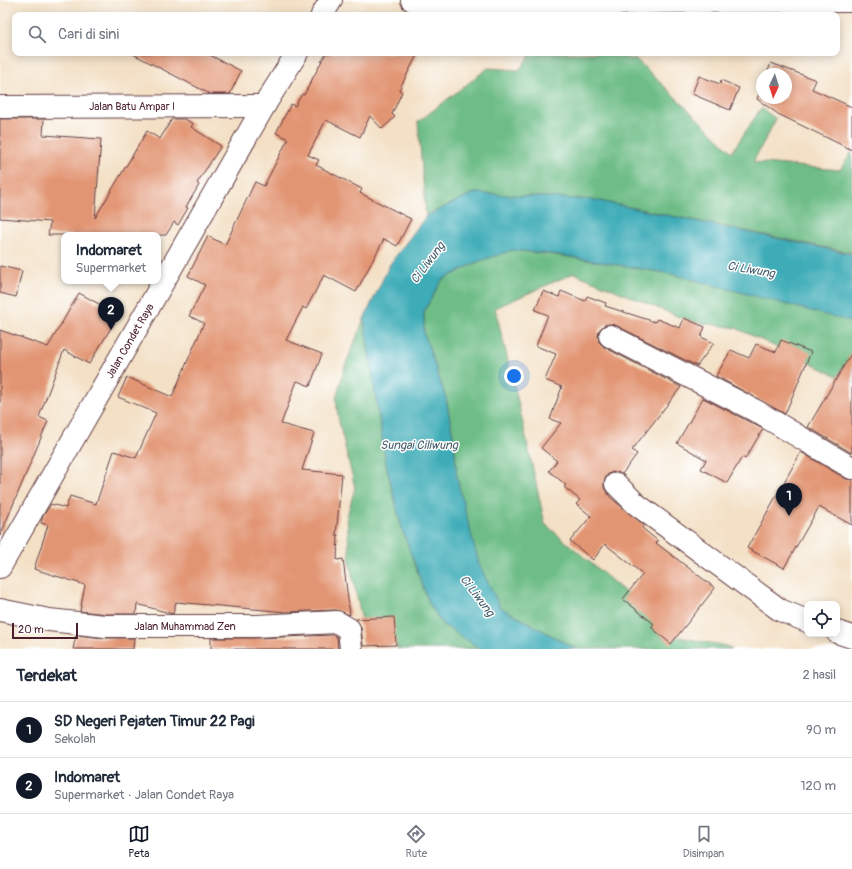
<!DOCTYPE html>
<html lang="id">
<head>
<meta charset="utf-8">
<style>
	body { margin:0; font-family:Pangolin,sans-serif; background:#f6f6f7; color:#1f2937 }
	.controls { position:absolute; right:12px; bottom:12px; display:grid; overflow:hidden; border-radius:8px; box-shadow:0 2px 10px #0003 }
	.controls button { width:36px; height:36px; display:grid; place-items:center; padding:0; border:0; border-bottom:1px solid #e0e1e3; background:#fff; color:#1f2937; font:20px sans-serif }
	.compass { position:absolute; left:756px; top:68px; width:36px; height:36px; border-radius:50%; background:#fff; box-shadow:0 2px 10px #0003; rotate:184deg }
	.scale { position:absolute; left:12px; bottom:10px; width:66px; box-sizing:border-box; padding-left:4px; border:2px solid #4a1f2b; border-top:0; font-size:11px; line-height:14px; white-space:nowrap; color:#4a1f2b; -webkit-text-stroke:3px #fff; paint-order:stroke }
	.you { position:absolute; left:514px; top:376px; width:14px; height:14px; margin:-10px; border:3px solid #fff; border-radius:50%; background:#1a73e8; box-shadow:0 0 0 6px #1a73e833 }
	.badge { display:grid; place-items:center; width:26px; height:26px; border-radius:50%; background:#111827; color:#fff; font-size:13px; font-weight:700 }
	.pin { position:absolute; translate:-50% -33px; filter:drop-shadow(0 1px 2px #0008) }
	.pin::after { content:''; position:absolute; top:21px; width:14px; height:12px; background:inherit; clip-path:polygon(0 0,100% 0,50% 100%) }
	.popup { position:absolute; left:61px; top:232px; width:100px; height:52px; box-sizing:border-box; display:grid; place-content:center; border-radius:8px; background:#fff; filter:drop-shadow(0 1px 3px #0005); font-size:13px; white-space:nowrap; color:#747a83 }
	.popup b { font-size:15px; color:#1f2937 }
	.popup::after { content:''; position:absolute; left:50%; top:100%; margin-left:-8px; border:8px solid transparent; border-top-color:#fff }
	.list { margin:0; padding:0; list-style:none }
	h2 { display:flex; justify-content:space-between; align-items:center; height:52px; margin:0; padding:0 16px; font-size:17px }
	h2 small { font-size:13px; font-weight:400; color:#747a83 }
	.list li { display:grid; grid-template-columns:26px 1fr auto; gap:12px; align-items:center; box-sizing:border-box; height:56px; padding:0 16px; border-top:1px solid #e0e1e3 }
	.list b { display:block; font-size:15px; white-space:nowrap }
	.list p { margin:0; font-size:13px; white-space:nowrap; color:#747a83 }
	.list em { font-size:13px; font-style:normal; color:#747a83 }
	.icon { flex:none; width:22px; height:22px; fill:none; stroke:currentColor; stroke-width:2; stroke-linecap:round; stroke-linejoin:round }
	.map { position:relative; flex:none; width:852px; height:649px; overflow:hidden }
	.search { position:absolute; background:#fff; box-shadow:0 2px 10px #0003; left:12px; right:12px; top:12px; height:44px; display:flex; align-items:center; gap:10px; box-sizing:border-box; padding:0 14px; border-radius:8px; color:#747a83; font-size:15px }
	.sheet { height:164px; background:#fff }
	nav { display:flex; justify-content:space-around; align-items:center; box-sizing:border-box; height:56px; border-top:1px solid #e0e1e3; background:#fff; font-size:11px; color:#747a83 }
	nav a { display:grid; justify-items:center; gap:2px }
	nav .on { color:#111827 }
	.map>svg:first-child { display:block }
</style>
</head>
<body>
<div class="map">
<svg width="852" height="649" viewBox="0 0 852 649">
	<rect width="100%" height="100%" fill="#fff"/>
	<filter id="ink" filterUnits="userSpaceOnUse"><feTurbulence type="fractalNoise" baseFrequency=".025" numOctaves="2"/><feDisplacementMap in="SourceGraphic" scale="8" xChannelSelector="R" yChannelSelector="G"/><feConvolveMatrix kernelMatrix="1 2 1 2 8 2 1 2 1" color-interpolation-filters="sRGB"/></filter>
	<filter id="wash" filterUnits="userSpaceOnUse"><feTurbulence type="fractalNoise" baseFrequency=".012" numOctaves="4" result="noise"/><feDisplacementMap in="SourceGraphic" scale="16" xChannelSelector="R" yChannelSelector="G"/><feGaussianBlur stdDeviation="0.9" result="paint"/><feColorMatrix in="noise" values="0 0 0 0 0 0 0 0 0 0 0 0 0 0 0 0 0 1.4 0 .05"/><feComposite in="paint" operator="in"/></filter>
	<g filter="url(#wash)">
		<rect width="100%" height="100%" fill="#f3e0c5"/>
		<!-- forest -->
		<g fill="#6ebd87" stroke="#5c6e59">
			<path d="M532,53H596L637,60L732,152L761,108L776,119L753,162L840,170L852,152V253L595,200L473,193L426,216L418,122L488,68L519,70Z"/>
			<path d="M512,250L570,257L672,274L852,321V383L736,328L689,321L574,273L495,308L517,397L545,524L678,637L726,646L732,649H576L500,607L479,564L464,513L457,478L454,441L446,398L424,333V311L442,280L479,261Z"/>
			<path d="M364,319L386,464L402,529L429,603L442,624L481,649H398L392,635L364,630L350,565L347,516L355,488L339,422L336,399L345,366Z"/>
		</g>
		<!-- water -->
		<path fill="#3cacb7" stroke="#436671" d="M473,193L595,200L852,254V322L672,274L559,255L512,250L477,262L442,280L424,311V333L446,398L454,441L457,478L479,564L500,607L576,649H481L442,624L429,603L402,529L386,464L364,319L390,264L426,216Z"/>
		<g id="blocks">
			<!-- building -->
			<g fill="#e29573">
				<path d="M131,53H206L241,71L230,94H210Z"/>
				<path d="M326,53H418L399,90L402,92L392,114L395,117L382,129L370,116L360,137L326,120L308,155L319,160L316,165L362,189L360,193L411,219L397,246L384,239L356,292L324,275L306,309L303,307L286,340L322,354L310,386L297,381L281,424L314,433L302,470L342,474L336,535H338L337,560L343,559L350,615L336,610L286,612L176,602L173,614L137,604L136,614H106L80,611L85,585L34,569L48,525L41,523L43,516L51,504L66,508L70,496L96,504L114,451L136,458L156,413L118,397L127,377L172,397L204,323L189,316L205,285L188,276L208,236L225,245L255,182L264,186L288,139L276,133L291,104L295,106L302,94L304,95Z"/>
				<path d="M771,63L816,80L812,89L852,107V150L778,114L757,99L762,86V98H786V74H767Z"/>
				<path d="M699,76L720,84L721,80L739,88L730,110L692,94Z"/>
				<path d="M0,119H44L43,135L101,139L95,218L147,131L160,139L172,119H185L193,124L191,127L221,146L197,183L199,185L186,207L188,208L178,225L174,222L166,235H48L50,222L0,218Z"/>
				<path d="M0,266L22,271L16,297L0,293Z"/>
				<path d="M543,291L559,297L561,291L585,301L587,296L606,303L605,306L655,322L657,319L680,328L684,318L705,327L701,337L714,343L697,366L615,325L610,324L604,325L599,330L598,336L599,342L604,347L681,387L632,450L637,454L622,474L612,472L607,475L604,481V488L611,498L644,525L642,528L658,541L656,543L715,588L671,644L651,627L654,624L623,599L643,574L605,544L593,560L570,541L591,516L576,504L580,500L564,487L566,485L549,471L557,461L541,448L561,423L550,419L562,387L545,380L556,354L536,346L548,315L535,310Z"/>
				<path d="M79,293L119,315L89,364L64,350L39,417L48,421L0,536V330L48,347Z"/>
				<path d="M781,340L811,352L785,414L716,376L731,350L749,358L756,344L776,352Z"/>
				<path d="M852,352V453L808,427Z"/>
				<path d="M703,398L763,429L745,459L742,457L727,483L701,469L706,460L677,443Z"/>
				<path d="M801,452L846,479L852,480V525L819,507L784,568L747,548Z"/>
				<path d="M394,617L396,645L363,646L361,627L356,619Z"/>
				<path d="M76,635L104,638H134L133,649H73Z"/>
				<path d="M334,635L337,637L338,649H211V638H257Z"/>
			</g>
		</g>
	</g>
	<g filter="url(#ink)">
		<use href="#blocks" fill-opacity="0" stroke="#633c42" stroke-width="1"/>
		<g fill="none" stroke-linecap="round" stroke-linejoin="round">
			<!-- minor casing -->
			<g stroke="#633c42" stroke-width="24">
				<g id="minor">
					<path d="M412,0L419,3L472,8L555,7L664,2L852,1"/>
					<path d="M610,336L756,411L852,468"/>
					<path d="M616,484L636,504L780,610L807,621"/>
					<path d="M0,610L49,620L105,626H256L337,622L349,629L351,649"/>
					<path d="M837,632L852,637"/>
				</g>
			</g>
			<!-- tertiary casing -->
			<g stroke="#633c42" stroke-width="24">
				<g id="tertiary">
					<path d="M322,15L331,0"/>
					<path d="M0,107L264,106"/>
					<path d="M0,567L264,106L297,53"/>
				</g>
			</g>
			<!-- minor -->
			<use href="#minor" stroke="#fff" stroke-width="22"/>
			<!-- tertiary -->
			<use href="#tertiary" stroke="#fff" stroke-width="22"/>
		</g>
	</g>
	<g text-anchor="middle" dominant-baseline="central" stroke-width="3" stroke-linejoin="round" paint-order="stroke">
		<!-- street labels -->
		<g font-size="11" fill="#4a1f2b" stroke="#fff">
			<text x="132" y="106">Jalan Batu Ampar I</text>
			<text transform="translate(130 341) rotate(-60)">Jalan Condet Raya</text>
			<text x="185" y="626">Jalan Muhammad Zen</text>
		</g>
		<!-- water labels -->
		<g font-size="12" font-style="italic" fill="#445e6a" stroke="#fff">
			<text transform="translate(428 263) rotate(-53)">Ci Liwung</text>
			<text transform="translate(751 270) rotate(10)">Ci Liwung</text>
			<text x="419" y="445">Sungai Ciliwung</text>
			<text transform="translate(477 596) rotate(53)">Ci Liwung</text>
		</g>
	</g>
</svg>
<div class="controls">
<button><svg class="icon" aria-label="locate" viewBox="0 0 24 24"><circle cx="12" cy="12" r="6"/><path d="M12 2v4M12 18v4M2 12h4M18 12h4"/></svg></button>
</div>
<svg class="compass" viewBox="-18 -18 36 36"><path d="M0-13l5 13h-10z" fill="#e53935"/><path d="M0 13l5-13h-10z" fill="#747a83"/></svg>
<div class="scale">20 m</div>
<div class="you"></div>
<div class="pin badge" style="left:789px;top:516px">1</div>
<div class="pin badge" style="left:111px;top:330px">2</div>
<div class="popup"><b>Indomaret</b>Supermarket</div>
<div class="search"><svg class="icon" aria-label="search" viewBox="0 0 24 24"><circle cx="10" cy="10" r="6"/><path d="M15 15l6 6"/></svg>Cari di sini</div>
</div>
<section class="sheet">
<h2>Terdekat<small>2 hasil</small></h2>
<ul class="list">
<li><span class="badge">1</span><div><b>SD Negeri Pejaten Timur 22 Pagi</b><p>Sekolah</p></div><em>90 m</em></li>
<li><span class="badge">2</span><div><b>Indomaret</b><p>Supermarket · Jalan Condet Raya</p></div><em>120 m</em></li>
</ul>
</section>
<nav>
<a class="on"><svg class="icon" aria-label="map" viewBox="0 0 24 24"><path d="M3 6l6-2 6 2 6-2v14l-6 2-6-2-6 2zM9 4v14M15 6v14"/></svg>Peta</a>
<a><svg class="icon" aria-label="directions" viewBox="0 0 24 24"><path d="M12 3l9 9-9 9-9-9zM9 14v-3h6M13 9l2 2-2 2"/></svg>Rute</a>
<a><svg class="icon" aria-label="saved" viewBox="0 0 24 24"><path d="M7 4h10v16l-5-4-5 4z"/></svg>Disimpan</a>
</nav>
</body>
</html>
